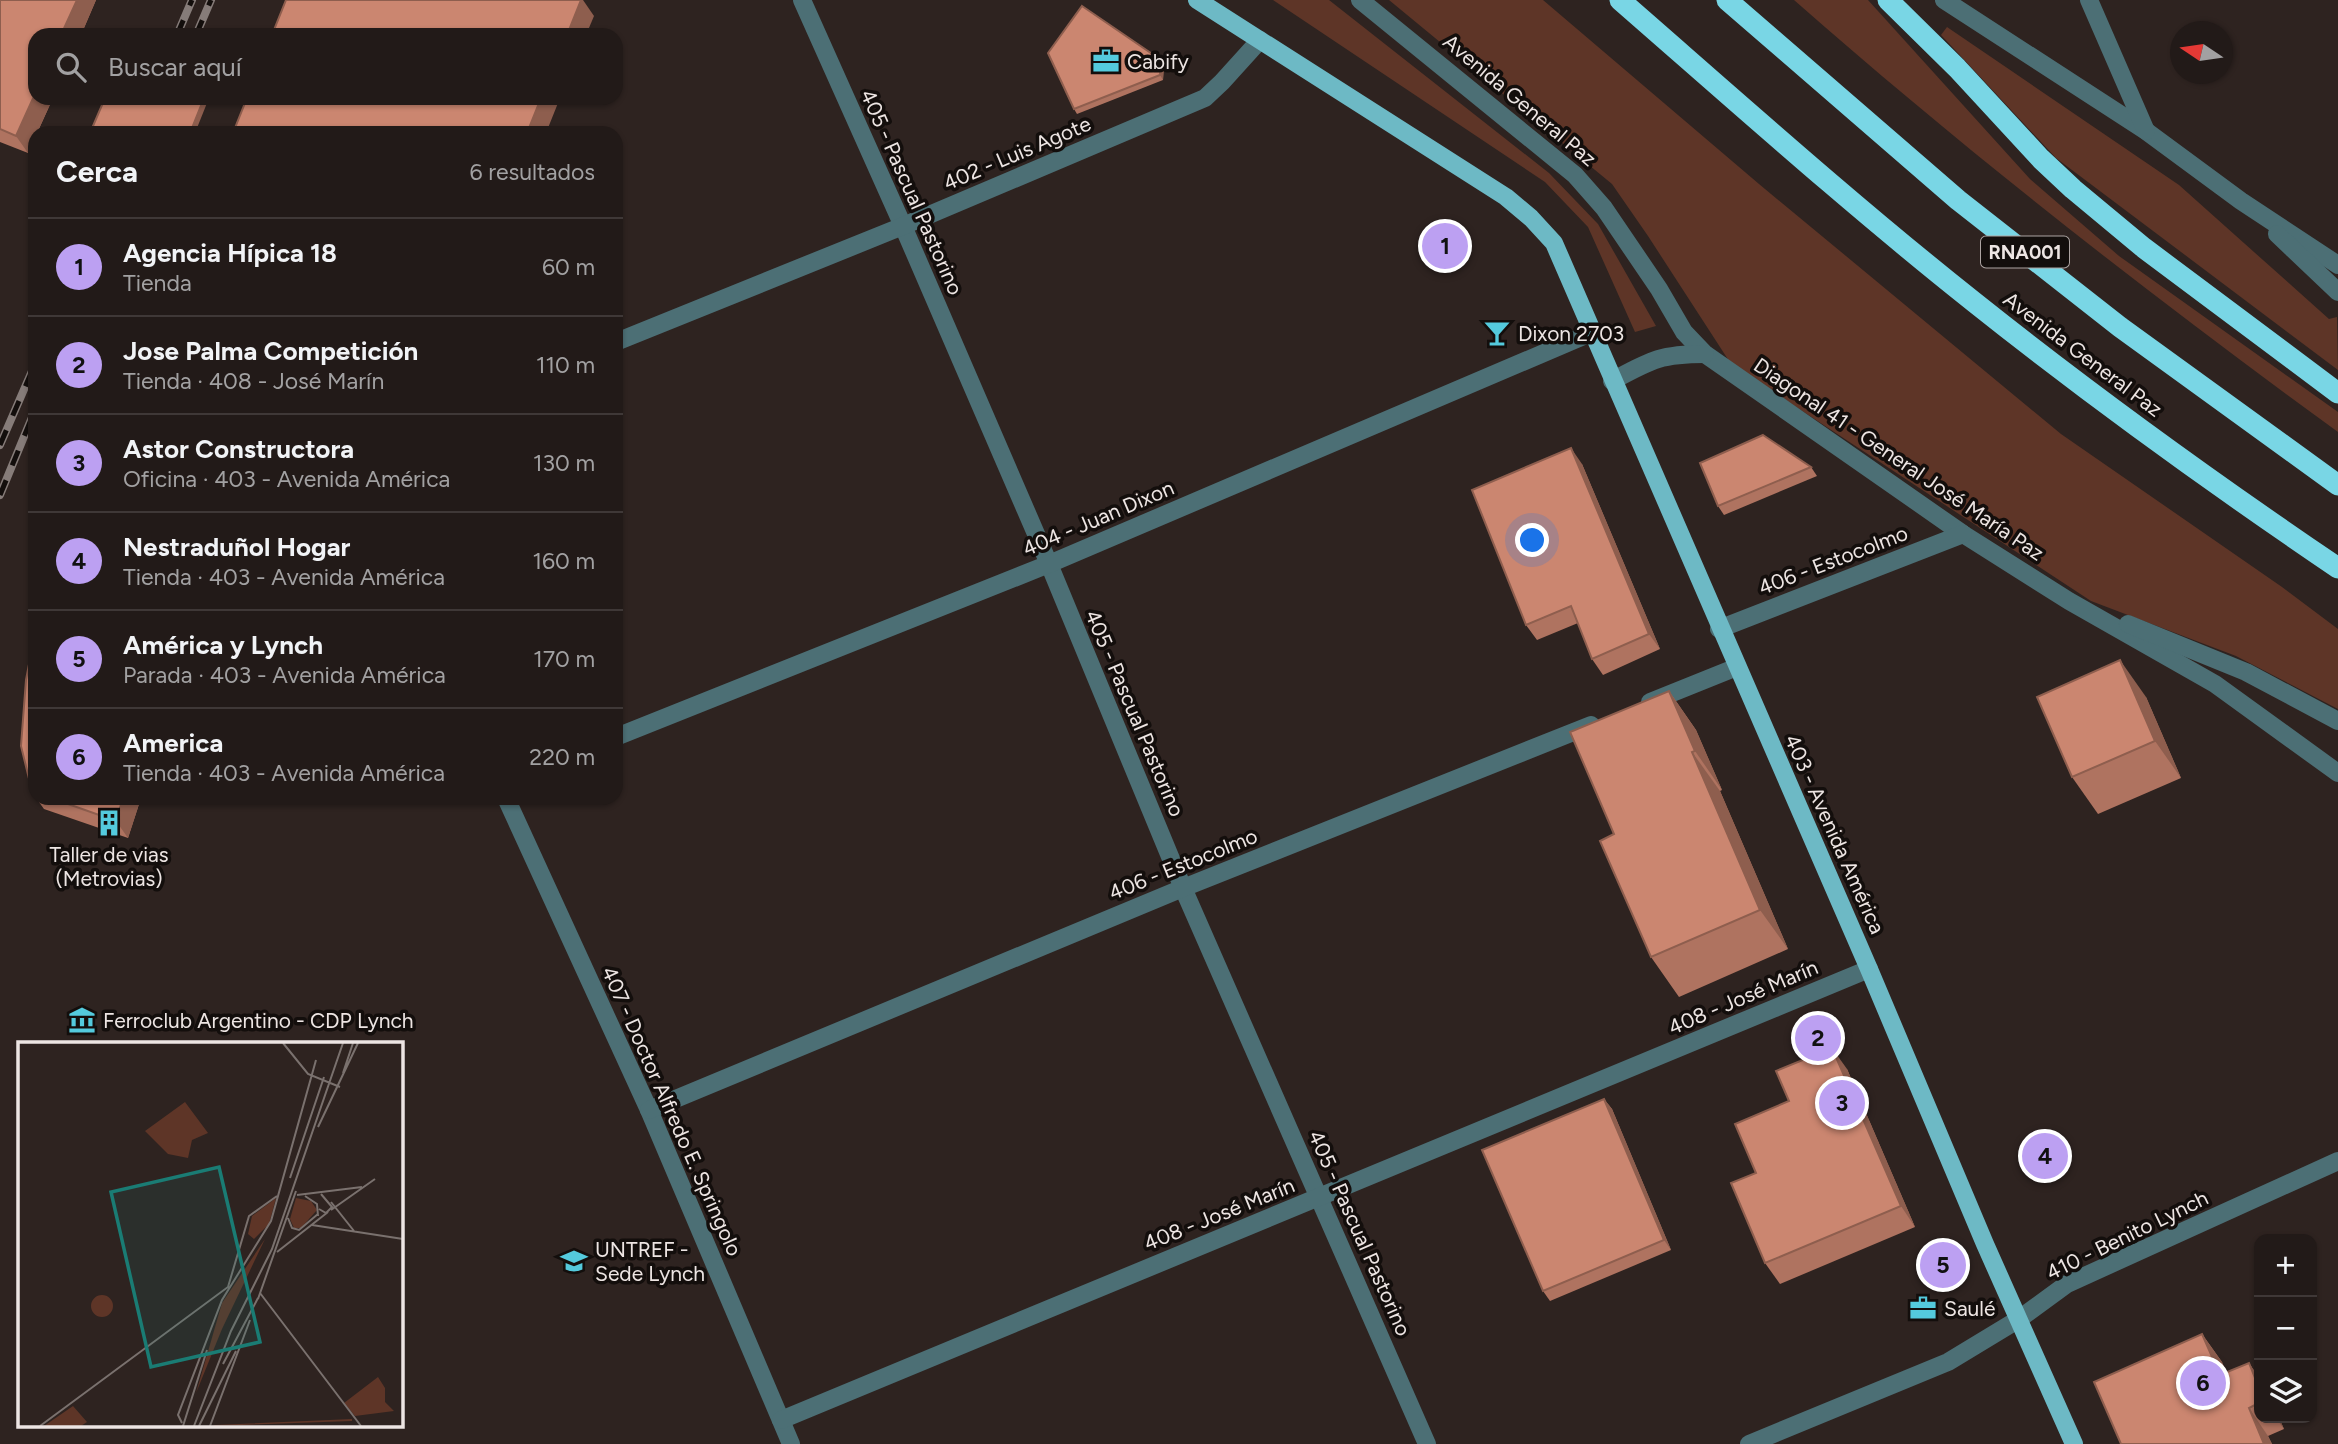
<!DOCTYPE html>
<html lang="es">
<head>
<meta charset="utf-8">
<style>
	body { margin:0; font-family:Figtree,sans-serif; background:#2a2321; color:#f1f3f6 }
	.controls { position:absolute; right:21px; bottom:21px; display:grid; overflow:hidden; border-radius:14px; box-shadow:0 2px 5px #0004 }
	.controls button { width:63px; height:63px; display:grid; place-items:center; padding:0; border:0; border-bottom:2px solid #3f3837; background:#221a18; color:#f1f3f6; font:35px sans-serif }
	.compass { position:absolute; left:2170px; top:21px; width:63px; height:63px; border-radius:50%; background:#221a18; box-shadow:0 2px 5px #0004; rotate:283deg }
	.you { position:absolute; left:1533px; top:541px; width:24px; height:24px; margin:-18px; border:5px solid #fff; border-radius:50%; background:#1a73e8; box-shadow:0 0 0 10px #1a73e833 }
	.badge { display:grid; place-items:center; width:46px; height:46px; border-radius:50%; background:#bca0f2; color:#111; font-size:23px; font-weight:700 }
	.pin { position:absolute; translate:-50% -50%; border:4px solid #fff; box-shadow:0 2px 7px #0006 }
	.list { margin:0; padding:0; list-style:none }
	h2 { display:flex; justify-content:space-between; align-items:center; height:91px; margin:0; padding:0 28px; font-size:30px }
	h2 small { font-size:23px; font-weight:400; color:#a2a1a2 }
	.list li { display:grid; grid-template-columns:46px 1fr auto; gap:21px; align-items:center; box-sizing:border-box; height:98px; padding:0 28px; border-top:2px solid #3f3837 }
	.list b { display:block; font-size:26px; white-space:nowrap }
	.list p { margin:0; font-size:23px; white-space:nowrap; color:#a2a1a2 }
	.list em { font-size:23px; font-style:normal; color:#a2a1a2 }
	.icon { flex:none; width:38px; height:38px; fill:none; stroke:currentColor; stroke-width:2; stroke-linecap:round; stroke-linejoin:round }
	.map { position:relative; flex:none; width:2338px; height:1444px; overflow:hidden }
	.search { position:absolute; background:#221a18; box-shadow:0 2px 5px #0004; left:28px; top:28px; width:595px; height:77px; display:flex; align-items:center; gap:18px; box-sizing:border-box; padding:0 24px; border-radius:21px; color:#a2a1a2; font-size:26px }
	.panel { position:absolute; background:#221a18; box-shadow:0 2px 5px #0004; left:28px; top:126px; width:595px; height:679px; border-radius:21px }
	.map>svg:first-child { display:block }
</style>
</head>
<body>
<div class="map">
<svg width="2338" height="1444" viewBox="0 0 2338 1444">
	<rect width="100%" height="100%" fill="#2e2320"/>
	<!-- green -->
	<g fill="#5e3527">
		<path d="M1273,0H1329L1549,173L1598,224L1656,326L1635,332L1588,227L1545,182Z"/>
		<path d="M1389,0H1543L1759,184L2061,434L2282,587L2338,629V709L2236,656L2091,601L1731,364L1648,236L1612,184Z"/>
		<path d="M1794,0H1868L2030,179L2119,256L2338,412V432C2151,296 1968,153 1794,0Z"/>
		<path d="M1947,27L2179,185L2329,319L2337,317L2338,370L2056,158L1941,35Z"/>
	</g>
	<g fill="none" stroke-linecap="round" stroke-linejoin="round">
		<!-- minor -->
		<g stroke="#4c6f75" stroke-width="18">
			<path d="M802,0L903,226L1049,564L1183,888L1427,1444"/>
			<path d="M1360,0L1575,175L1604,208L1659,289L1684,332L1705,354L1963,534L2069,601L2215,684L2338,773"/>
			<path d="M1944,0L2146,131L2241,201L2338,265"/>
			<path d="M2089,0L2146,131"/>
			<path d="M2277,234L2338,292"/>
			<path d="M616,342L903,226L1205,98L1222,82L1260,40"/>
			<path d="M1612,381C1651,360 1660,354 1705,354"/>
			<path d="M2128,624L2246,672L2338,721"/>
			<path d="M1719,629L1963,534"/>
			<path d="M1650,702L1737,667"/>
			<path d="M616,737L1049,564L1593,332"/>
			<path d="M506,798L649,1110L791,1444"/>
			<path d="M649,1110L1183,888L1591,725"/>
			<path d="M781,1420L1869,969"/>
			<path d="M1749,1444L1948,1362L2019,1319L2067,1284L2338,1161"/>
		</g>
		<!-- major -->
		<path stroke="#6db9c5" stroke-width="18" d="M1197,0L1506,197L1531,218L1554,243L1869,969L1985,1244L2074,1444"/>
		<!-- highway -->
		<g stroke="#79d6e5" stroke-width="21">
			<path d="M1620,0C1737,102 1853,206 1974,302C2092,396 2214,484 2338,568"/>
			<path d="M1727,0L1958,200L2120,327L2338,485"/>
			<path d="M1888,0L1957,68L2041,159L2073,189L2144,248L2338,393"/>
		</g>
		<!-- rail casing -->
		<g stroke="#867c79" stroke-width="8">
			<g id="rail">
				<path d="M177,35L192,0"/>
				<path d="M196,35L211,0"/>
				<path d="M0,445L35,364"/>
				<path d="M0,495L35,410"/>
			</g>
		</g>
		<!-- rail -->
		<use href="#rail" stroke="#130e0c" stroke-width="5" stroke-dasharray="16" stroke-linecap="butt"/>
	</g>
	<!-- wall -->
	<g fill="#af7360">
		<path d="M0,0H96L81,35H35V98H53L28,153L0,142Z"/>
		<path d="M1161,60L1164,64L1163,80L1077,114L1074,109Z"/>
		<path d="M1582,464L1660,649L1603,675L1592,659L1578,623L1537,640L1526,625Z"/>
		<path d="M1811,467L1817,476L1724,515L1718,506Z"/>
		<path d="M1669,691L1696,730L1722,790L1720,791L1788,949L1679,997L1651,957Z"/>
		<path d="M2146,697L2181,778L2098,814L2072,777Z"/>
		<path d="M36,798H141L128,838L44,809Z"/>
		<path d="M1847,1069L1915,1227L1780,1284L1765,1263L1756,1173L1789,1101Z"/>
		<path d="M1604,1099L1612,1109L1671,1250L1550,1301L1543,1291Z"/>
		<path d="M2202,1334L2222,1362L2226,1373L2249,1363L2259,1378V1418H2279L2284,1429L2268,1436L2272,1444H2121Z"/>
	</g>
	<!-- shaded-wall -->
	<g fill="#8e5e4e">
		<path d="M77,0H96L81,35H61Z"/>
		<path d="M581,0H583L594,16L586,35H567Z"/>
		<path d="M1161,60L1164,64L1163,80L1160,75Z"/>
		<path d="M35,94V98H53L37,133H35V138L28,153L16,136Z"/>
		<path d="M204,98H209L195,133H190Z"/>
		<path d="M541,98H560L546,133H527Z"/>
		<path d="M1571,448L1582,464L1660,649L1649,634Z"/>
		<path d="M2120,660L2146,697L2181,778L2155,741Z"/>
		<path d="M1669,691L1696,730L1722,790L1695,751Z"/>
		<path d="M1692,752L1720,791L1788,949L1760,910Z"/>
		<path d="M123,798H141L128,838L116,821Z"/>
		<path d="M1832,1048L1847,1069L1915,1227L1901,1206Z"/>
		<path d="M1604,1099L1612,1109L1671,1250L1664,1240Z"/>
		<path d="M2202,1334L2222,1362L2240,1403L2220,1375Z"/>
		<path d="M2249,1363L2259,1378V1388Z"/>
		<path d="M2249,1408L2268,1436L2272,1444H2264Z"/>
		<path d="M2276,1418H2279L2284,1429Z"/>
	</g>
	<!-- building -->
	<g fill="#cb8670" stroke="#8e5e4e" stroke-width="2">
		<path d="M0,0H77L61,35H35V94L16,136L0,129Z"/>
		<path d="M286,0H581L567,35H272Z"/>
		<path d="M1082,6L1161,60L1160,75L1074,109L1048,53Z"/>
		<path d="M105,98H204L190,133H90Z"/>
		<path d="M247,98H541L527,133H233Z"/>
		<path d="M1763,435L1811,467L1718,506L1700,463Z"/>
		<path d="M1571,448L1649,634L1592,659L1571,606L1526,625L1472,490Z"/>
		<path d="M35,633V792L32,791L21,746L26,680Z"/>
		<path d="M2120,660L2155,741L2072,777L2037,697Z"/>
		<path d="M1669,691L1695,751L1692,752L1760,910L1651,957L1600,841L1614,834L1570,732Z"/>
		<path d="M51,798H123L116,821Z"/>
		<path d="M1832,1048L1901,1206L1765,1263L1731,1183L1756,1173L1735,1124L1789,1101L1776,1071Z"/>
		<path d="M1604,1099L1664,1240L1543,1291L1482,1150Z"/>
		<path d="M2202,1334L2220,1375L2249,1363L2259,1388V1403L2249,1408L2264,1444H2121L2094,1382Z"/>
	</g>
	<!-- icons -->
	<defs>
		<g id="office-bare" transform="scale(2.1)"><path d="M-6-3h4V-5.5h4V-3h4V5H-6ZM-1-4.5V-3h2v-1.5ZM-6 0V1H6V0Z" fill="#54cadd" stroke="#130e0c" stroke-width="2.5" paint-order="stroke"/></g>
		<g id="bar-bare" transform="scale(2.1)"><path d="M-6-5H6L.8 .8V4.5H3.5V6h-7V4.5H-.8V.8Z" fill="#54cadd" stroke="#130e0c" stroke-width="2.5" paint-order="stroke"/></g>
		<g id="building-bare" transform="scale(2.1)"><path d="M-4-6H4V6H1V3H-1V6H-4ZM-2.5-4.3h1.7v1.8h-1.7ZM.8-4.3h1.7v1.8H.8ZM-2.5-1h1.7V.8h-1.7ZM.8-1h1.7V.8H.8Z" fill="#54cadd" stroke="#130e0c" stroke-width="2.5" paint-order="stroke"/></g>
		<g id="museum-bare" transform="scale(2.1)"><path d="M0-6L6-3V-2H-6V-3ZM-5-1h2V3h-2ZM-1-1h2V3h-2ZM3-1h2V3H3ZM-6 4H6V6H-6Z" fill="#54cadd" stroke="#130e0c" stroke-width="2.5" paint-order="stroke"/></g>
		<g id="university-bare" transform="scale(2.1)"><path d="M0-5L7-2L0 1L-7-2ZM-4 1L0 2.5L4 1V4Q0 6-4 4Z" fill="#54cadd" stroke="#130e0c" stroke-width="2.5" paint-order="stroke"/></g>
	</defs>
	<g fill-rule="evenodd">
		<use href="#office-bare" x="1106" y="61"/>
		<use href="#bar-bare" x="1497" y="333"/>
		<use href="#building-bare" x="109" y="823"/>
		<use href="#museum-bare" x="82" y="1020"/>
		<use href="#university-bare" x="574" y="1261"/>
		<use href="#office-bare" x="1923" y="1308"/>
	</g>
	<g text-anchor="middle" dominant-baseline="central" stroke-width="7" stroke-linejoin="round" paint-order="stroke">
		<!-- shield labels -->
		<rect fill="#130e0c" stroke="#aca4a2" stroke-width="2" x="1981" y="236.5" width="88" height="31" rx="5"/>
		<g font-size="19" font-weight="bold" fill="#ede5e3">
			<text x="2025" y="252">RNA001</text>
		</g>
		<!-- poi labels -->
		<g font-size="21" fill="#ede5e3" stroke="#130e0c" text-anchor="start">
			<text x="1127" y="61">Cabify</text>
			<text x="1518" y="333">Dixon 2703</text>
			<text x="109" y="854" text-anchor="middle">Taller de vias<tspan x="109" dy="24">(Metrovias)</tspan></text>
			<text x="103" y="1020">Ferroclub Argentino - CDP Lynch</text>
			<text x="595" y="1249">UNTREF -<tspan x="595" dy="24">Sede Lynch</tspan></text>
			<text x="1944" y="1308">Saulé</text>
		</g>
		<!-- street labels -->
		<g font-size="21" fill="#ede5e3" stroke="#130e0c">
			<text transform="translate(1520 100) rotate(40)">Avenida General Paz</text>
			<text transform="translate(1017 153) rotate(-23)">402 - Luis Agote</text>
			<text transform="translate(912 192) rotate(66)">405 - Pascual Pastorino</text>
			<text transform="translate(2083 354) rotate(37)">Avenida General Paz</text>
			<text transform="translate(1899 459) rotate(34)">Diagonal 41 - General José María Paz</text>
			<text transform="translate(1098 518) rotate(-23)">404 - Juan Dixon</text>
			<text transform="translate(1833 560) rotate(-21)">406 - Estocolmo</text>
			<text transform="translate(1135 713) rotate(67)">405 - Pascual Pastorino</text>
			<text transform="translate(1835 834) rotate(66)">403 - Avenida América</text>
			<text transform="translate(1183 864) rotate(-22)">406 - Estocolmo</text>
			<text transform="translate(1743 997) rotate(-23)">408 - José Marín</text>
			<text transform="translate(672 1111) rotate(66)">407 - Doctor Alfredo E. Springolo</text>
			<text transform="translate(1219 1214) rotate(-22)">408 - José Marín</text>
			<text transform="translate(1360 1233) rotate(66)">405 - Pascual Pastorino</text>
			<text transform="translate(2127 1235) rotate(-26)">410 - Benito Lynch</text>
		</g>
	</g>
	<!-- overview -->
	<g transform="translate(18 1042)">
		<rect width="385" height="385" fill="#2e2320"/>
		<path d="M167,60L190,91L174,98L170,116L150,112L127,89ZM258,156L251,182L236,197L230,192L234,174ZM278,156L293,159L299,168L283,186H276L272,177ZM247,197L204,287L178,351L204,261ZM73 264a11 11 0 1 1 22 0a11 11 0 1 1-22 0ZM360,335L367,346V360L376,369L337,374L326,361ZM55,364L69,380L63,384H26ZM334,377V379L195,384L197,383Z" fill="#5e3527"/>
		<path fill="none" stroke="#7a716e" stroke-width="2" d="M265,1L290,32L322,45M325,31L335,1M300,85L340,1M272,136L306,35M279,153L344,145M287,154L299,162L300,174M313,160L336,189M301,167L308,171L314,165L303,152M313,168L357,137M270,176L274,186L281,188L300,172M294,183L385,197M259,210L310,170M242,251L343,384M240,257L278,149M205,322L240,256M164,381L160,373L204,258L253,179L298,18M22,384L210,245L231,174L259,154M165,384L189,308M176,384L213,289L254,207L325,1M181,384L218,309M192,384L232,278"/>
		<path fill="#1a7c74" fill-opacity="0.15" stroke="#1a7c74" stroke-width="3.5" d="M201,125L242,300L133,325L93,150Z"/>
		<rect width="385" height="385" fill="none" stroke="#ede5e3" stroke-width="3.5"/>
	</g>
</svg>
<div class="controls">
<button>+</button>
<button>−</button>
<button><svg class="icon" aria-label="layers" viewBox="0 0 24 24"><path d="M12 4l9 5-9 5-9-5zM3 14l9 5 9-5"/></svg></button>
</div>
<svg class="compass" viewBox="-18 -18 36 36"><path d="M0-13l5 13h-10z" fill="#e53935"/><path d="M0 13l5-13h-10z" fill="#a2a1a2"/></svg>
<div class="you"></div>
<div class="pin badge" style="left:1445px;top:246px">1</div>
<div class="pin badge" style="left:1818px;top:1038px">2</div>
<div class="pin badge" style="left:1842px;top:1103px">3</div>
<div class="pin badge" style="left:2045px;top:1156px">4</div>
<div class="pin badge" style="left:1943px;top:1265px">5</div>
<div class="pin badge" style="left:2203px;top:1383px">6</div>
<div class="search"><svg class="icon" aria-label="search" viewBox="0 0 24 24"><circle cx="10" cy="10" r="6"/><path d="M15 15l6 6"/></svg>Buscar aquí</div>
<section class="panel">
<h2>Cerca<small>6 resultados</small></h2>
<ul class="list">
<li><span class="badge">1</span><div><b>Agencia Hípica 18</b><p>Tienda</p></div><em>60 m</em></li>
<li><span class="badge">2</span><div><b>Jose Palma Competición</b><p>Tienda · 408 - José Marín</p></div><em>110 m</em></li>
<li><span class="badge">3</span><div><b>Astor Constructora</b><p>Oficina · 403 - Avenida América</p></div><em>130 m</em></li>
<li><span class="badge">4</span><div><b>Nestraduñol Hogar</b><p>Tienda · 403 - Avenida América</p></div><em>160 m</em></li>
<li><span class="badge">5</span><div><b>América y Lynch</b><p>Parada · 403 - Avenida América</p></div><em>170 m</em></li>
<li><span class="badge">6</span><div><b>America</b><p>Tienda · 403 - Avenida América</p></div><em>220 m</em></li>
</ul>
</section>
</div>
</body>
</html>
